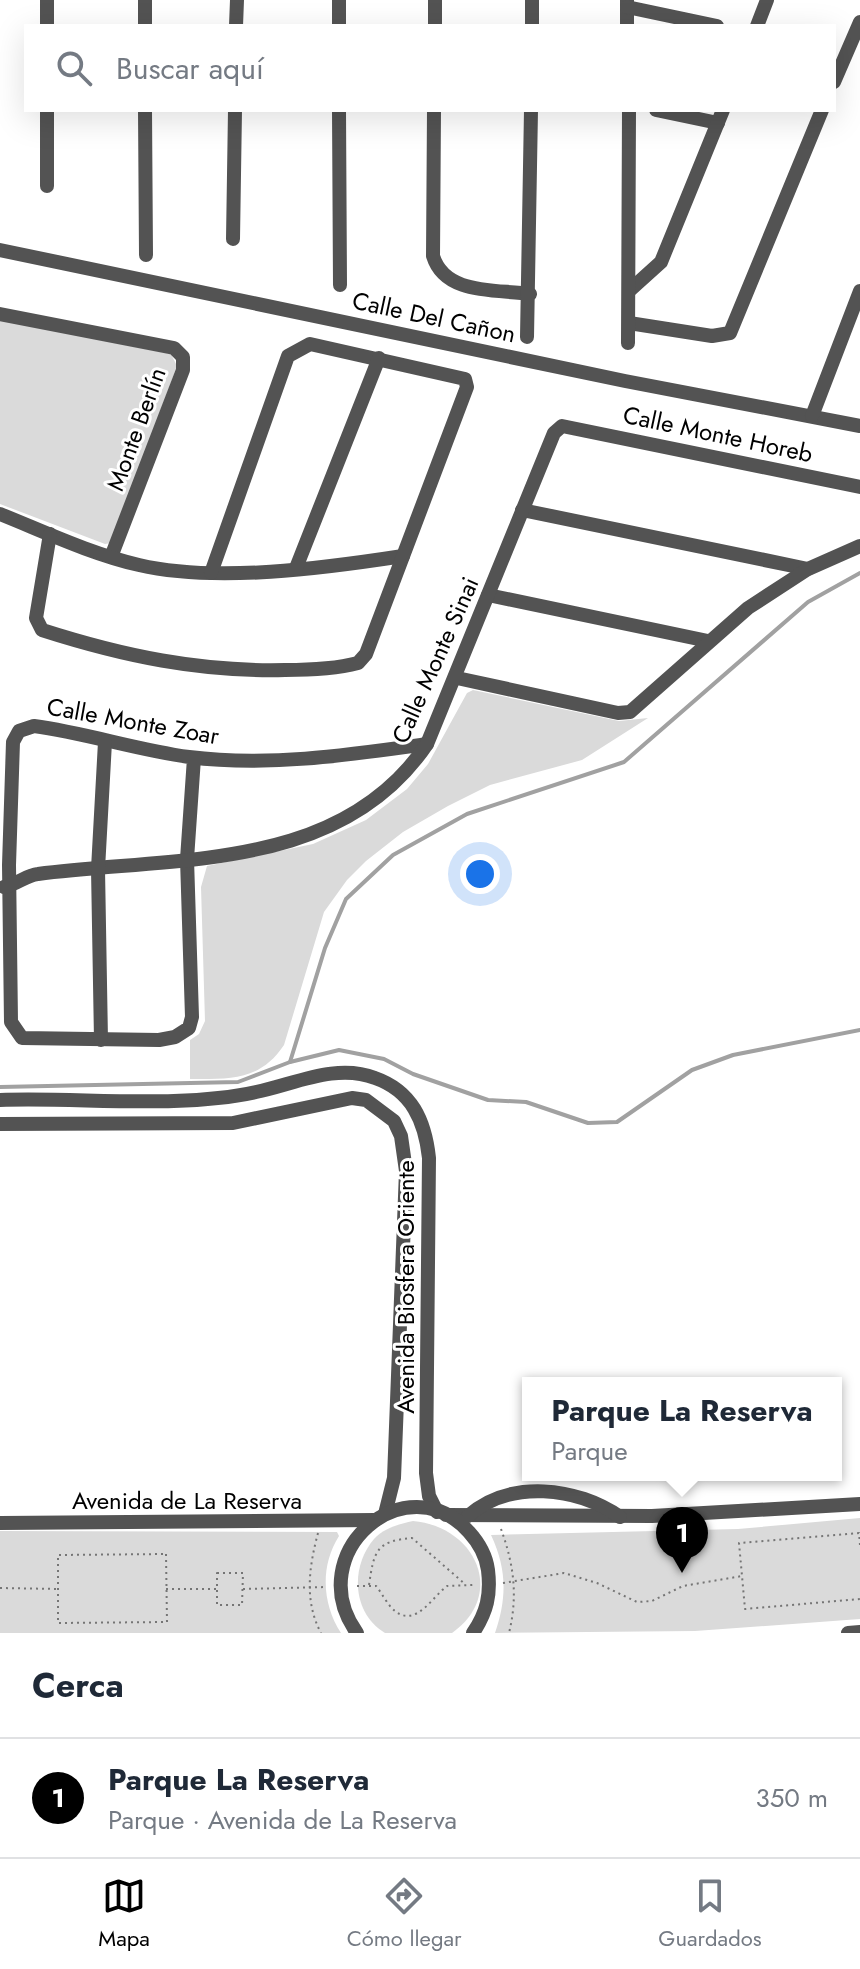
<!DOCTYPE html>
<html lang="es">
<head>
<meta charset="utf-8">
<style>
	body { margin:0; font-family:Jost,sans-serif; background:#f2f2f3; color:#1f2937 }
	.you { position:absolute; left:480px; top:874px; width:28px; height:28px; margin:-20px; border:6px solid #fff; border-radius:50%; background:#1a73e8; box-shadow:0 0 0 12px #1a73e833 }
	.badge { display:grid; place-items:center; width:52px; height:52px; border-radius:50%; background:#000; color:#fff; font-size:26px; font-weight:700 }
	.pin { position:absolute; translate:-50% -66px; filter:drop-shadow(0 2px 4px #0008) }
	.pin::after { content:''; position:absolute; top:42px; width:28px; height:24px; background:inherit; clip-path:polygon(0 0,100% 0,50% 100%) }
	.popup { position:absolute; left:522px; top:1377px; width:320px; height:104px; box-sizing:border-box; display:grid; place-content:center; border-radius:0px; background:#fff; filter:drop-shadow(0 2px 6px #0005); font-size:26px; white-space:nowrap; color:#747a83 }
	.popup b { font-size:30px; color:#1f2937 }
	.popup::after { content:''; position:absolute; left:50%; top:100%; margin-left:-16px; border:16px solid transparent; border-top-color:#fff }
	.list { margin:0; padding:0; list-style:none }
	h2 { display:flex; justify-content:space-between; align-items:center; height:104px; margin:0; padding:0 32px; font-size:34px }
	h2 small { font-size:26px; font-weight:400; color:#747a83 }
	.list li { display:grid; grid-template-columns:52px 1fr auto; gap:24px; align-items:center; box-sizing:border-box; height:120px; padding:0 32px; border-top:2px solid #e0e1e3 }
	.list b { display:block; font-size:30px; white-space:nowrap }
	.list p { margin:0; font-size:26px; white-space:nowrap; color:#747a83 }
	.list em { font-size:26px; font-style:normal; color:#747a83 }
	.icon { flex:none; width:44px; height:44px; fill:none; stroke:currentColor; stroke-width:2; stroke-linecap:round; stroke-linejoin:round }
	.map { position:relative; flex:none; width:860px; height:1633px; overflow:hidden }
	.search { position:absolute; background:#fff; box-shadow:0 8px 32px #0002; left:24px; right:24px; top:24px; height:88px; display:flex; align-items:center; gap:20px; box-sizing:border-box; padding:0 28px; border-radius:0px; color:#747a83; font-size:30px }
	.sheet { height:224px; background:#fff }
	nav { display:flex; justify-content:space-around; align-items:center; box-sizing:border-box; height:112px; border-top:2px solid #e0e1e3; background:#fff; font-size:22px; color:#747a83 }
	nav a { display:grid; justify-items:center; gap:4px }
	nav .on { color:#000 }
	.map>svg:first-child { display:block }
</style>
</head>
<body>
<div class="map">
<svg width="860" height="1633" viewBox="0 0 860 1633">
	<rect width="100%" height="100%" fill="#fff"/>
	<!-- green -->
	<g fill="#dadada">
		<path d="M0,320L171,354L177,366L111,543L105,544L0,504Z"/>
		<path d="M473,690L619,721L648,718L582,760L490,785L448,806L403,832L366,861L347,880L324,912L284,1045C260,1081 230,1079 190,1079V1040L199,1034L205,1021L201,887L207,866L313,844L366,820L407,789L428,764L467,693Z"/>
		<path d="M860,1518V1619L695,1631L495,1633C507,1598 507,1569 491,1535L738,1529Z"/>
		<path d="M413,1521C477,1527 506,1595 452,1633H385C352,1613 350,1567 374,1539C384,1528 399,1524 413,1521Z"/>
		<path d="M0,1531L337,1532L339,1536C320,1566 322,1604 341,1633H0Z"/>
	</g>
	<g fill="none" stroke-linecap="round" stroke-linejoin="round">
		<!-- stream -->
		<g stroke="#a1a1a1" stroke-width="4">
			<path d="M290,1062L325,948L346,899L393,855L467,814L624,762L808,602L860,573"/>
			<path d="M0,1087L238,1082L290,1062L339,1050L384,1059L413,1074L488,1100L526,1102L588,1123L617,1122L692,1070L733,1055L860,1030"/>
		</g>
		<!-- path -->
		<g stroke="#757575" stroke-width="2" stroke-dasharray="2 4" stroke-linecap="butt">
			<path d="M501,1529C514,1565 518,1596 509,1633"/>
			<path d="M318,1533C309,1567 304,1601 321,1633"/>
			<path d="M860,1545L859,1533L739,1543L745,1609L860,1599"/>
			<path d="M166,1554L167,1622L58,1623V1555Z"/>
			<path d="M217,1573H243L242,1605H217Z"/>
			<path d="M503,1583L564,1573L597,1583L637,1602L652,1601L683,1586L742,1576"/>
			<path d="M369,1585C374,1551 376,1541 412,1538L465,1584"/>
			<path d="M357,1586H376C382,1593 388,1606 395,1611C416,1628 433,1596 447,1586L473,1585"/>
			<path d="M0,1588L58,1589"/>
			<path d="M166,1589H216"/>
			<path d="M243,1589L327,1587"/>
		</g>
		<!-- minor -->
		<g stroke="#535353" stroke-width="14">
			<path d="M145,0V26"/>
			<path d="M339,0V26"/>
			<path d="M627,0V26"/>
			<path d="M627,7L717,26"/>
			<path d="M47,26V0"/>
			<path d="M236,26L237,0"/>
			<path d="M435,26V0"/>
			<path d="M532,26V0"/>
			<path d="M757,26L767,0"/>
			<path d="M834,82L860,22"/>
			<path d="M145,110L146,255"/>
			<path d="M339,110L340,285"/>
			<path d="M434,110L433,256C445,295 495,289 530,294"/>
			<path d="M656,110L718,123"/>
			<path d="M47,186V110"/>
			<path d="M233,239L235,110"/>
			<path d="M0,250L625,381L860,426"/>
			<path d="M630,290L661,262L723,110"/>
			<path d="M0,314L174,348L183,357V370L111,557"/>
			<path d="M629,323L712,336L730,333L822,110"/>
			<path d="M527,337L531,110"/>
			<path d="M628,343L629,110"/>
			<path d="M812,416L860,291"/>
			<path d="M522,510L808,569"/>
			<path d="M0,514C45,532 91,554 139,565C216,583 325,568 403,556"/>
			<path d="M50,534L36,618L42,630C123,656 200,672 285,670C309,670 335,669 358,663L366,654L467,387L465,379L310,344L288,356L211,573"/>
			<path d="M296,568L379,358"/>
			<path d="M488,595L708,641"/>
			<path d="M457,678L618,713L630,712L748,608L808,569L860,546"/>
			<path d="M194,758L187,859L192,1017L189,1028L175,1037L159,1040L22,1038L11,1022L9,865L13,742L19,731L34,726C86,733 137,750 189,757C268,767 349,755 427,744"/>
			<path d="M4,887C16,885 26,875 38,874C174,856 340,873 427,744L554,433L562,426L860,487"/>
			<path d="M101,1040L98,869L105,742"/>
			<path d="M0,1100C80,1097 179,1109 256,1092C295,1084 336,1063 375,1078C412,1091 425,1121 429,1158L426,1473L429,1496L437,1512"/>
			<path d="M0,1124L233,1123L352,1098L366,1100L394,1121L401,1136L406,1171L394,1478L385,1514"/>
			<path d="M446,1515L652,1516L860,1504"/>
			<path d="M468,1516C510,1479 577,1487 620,1517"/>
			<path d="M0,1523L375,1520"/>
			<path d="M357,1633C300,1553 406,1462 469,1532C479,1543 486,1555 488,1570C491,1595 487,1612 473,1633"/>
			<path d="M848,1633L860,1632"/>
		</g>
	</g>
	<g text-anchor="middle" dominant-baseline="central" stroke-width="6" stroke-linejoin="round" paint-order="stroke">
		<!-- street labels -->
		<g font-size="24" fill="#000" stroke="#fff">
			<text transform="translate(434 317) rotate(12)">Calle Del Cañon</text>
			<text transform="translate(136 429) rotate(-70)">Monte Berlín</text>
			<text transform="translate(718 434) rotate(12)">Calle Monte Horeb</text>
			<text transform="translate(435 660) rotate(-66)">Calle Monte Sinai</text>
			<text transform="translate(133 721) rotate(10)">Calle Monte Zoar</text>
			<text transform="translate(405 1287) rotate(-90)">Avenida Biosfera Oriente</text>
			<text x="187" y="1500">Avenida de La Reserva</text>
		</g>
	</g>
</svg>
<div class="you"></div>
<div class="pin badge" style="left:682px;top:1573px">1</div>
<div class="popup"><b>Parque La Reserva</b>Parque</div>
<div class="search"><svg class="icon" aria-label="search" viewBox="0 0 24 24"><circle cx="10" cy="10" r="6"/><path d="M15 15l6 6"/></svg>Buscar aquí</div>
</div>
<section class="sheet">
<h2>Cerca<small></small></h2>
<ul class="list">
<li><span class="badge">1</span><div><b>Parque La Reserva</b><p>Parque · Avenida de La Reserva</p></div><em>350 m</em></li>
</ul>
</section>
<nav>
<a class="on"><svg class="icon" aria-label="map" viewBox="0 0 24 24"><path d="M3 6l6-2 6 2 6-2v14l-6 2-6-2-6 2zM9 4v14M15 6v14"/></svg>Mapa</a>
<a><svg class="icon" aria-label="directions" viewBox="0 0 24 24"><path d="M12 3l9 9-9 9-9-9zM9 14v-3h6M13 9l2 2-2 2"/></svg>Cómo llegar</a>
<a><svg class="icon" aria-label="saved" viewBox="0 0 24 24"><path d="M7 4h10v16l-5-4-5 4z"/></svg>Guardados</a>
</nav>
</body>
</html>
